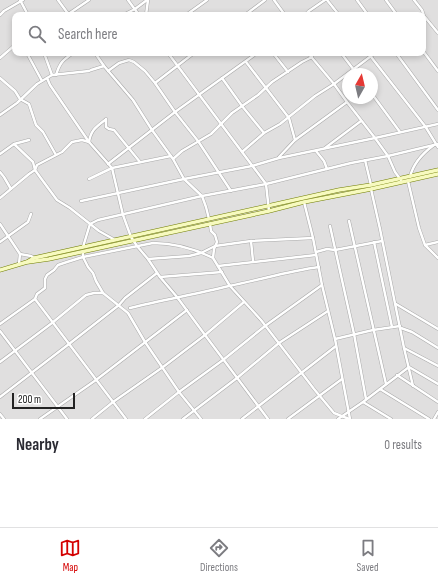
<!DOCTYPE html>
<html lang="en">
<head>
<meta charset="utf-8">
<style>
	body { margin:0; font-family:"Sofia Sans Condensed",sans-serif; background:#f2f2f3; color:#2b2b33 }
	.compass { position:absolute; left:342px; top:68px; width:36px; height:36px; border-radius:50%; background:#fff; box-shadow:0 2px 6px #0003; rotate:8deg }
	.scale { position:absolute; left:12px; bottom:10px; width:63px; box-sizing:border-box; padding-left:4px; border:2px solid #222; border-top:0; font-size:11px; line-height:14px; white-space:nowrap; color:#222; -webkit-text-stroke:3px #fff; paint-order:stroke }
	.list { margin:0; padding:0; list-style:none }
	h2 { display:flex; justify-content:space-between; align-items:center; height:52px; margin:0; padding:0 16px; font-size:17px }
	h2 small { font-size:13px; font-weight:400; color:#7c7c81 }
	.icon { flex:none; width:22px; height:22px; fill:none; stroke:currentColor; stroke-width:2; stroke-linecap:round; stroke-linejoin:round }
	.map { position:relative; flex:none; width:438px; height:419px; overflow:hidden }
	.search { position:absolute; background:#fff; box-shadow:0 2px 6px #0003; left:12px; right:12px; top:12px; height:44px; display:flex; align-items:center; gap:10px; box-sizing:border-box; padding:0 14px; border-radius:8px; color:#7c7c81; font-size:15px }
	.sheet { height:108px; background:#fff }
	nav { display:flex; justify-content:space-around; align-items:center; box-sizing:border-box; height:56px; border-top:1px solid #e1e1e2; background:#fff; font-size:11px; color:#7c7c81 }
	nav a { display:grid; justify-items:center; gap:2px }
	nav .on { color:#d40000 }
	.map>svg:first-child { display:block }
</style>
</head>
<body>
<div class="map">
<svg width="438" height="419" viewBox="0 0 438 419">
	<rect width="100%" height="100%" fill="#f2efe9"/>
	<!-- residential -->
	<path fill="#e0dfdf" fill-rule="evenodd" d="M0,0H438V419H0ZM15,15H423V53H15ZM348,74H372V98H348Z"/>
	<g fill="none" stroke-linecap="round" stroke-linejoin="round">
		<!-- minor casing -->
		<g stroke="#a9a9a9" stroke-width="3.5">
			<g id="minor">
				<path d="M20,0L28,15"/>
				<path d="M58,0L69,15"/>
				<path d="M128,0L139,15"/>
				<path d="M274,0L285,15"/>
				<path d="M327,0L339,15"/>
				<path d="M357,0L368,15"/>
				<path d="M386,0L397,15"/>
				<path d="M414,0L422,10L424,16L438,33"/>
				<path d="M0,15L4,11L23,0"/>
				<path d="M67,15L89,0"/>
				<path d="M123,15L135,9L147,0"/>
				<path d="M146,15L148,0"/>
				<path d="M186,15L207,0"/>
				<path d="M245,15L265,0"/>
				<path d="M305,15L309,11L325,0"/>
				<path d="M423,51L438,71"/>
				<path d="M26,53L28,55L42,81"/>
				<path d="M44,53L52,75"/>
				<path d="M95,53L104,66L133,100L152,130L173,159L184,179L202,196L206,207L209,219"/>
				<path d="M168,53L266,184L269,211"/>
				<path d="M273,53L288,72"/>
				<path d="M308,53L334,84L347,102L375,138L388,156L395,172L401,180"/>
				<path d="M341,53L357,74"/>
				<path d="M368,53L425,126L438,147"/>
				<path d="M396,53L438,110"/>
				<path d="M0,58L15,45"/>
				<path d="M246,62L289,118L295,140"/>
				<path d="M108,71L119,63L129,60L134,62L145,71L155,83L175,112L198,141L231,191"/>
				<path d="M56,75C60,62 63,60 73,53"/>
				<path d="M0,78L15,91L20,99L29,104L36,125L43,132L56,155"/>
				<path d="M47,78L50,85L89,142"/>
				<path d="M222,78L242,106L264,133"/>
				<path d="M155,83L194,53"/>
				<path d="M372,94L400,132"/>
				<path d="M0,115L17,103L37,84L52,75L89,71L91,70L104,66"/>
				<path d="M106,119V127L109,129L114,130L140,162"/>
				<path d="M89,142C91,130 96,127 105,120"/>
				<path d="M14,144L33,162L35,170L40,177L57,200L70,208L99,231L115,240"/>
				<path d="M325,148L361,121"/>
				<path d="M316,151L324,161L327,169"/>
				<path d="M242,152L264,133L280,124L315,96L334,84L375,53"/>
				<path d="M0,154L14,144L29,140"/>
				<path d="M279,157L295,140L347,102"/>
				<path d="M173,159L182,151L211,134L232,113L258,95L272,82L302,62L312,57"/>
				<path d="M365,160L371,185"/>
				<path d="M108,164L175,112L257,53"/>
				<path d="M0,172L4,177L11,189"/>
				<path d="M410,177C413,164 423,153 434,145"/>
				<path d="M89,179L112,168L171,156"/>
				<path d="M408,181L419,228L425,245L438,258"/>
				<path d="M371,189L380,229L404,348L413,386"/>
				<path d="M0,198L29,174L35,170L37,165L62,152L72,142L82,140L89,142L112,168L123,215L131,237L137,246L148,259L160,277L177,297L205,335L268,419"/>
				<path d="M81,201L184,179L252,166L279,158L375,138L438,124"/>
				<path d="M304,202L313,238L322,285L335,339L350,419"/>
				<path d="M349,221L386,384"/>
				<path d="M0,224L20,254L19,264"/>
				<path d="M210,224L211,231L215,235L217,242L214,249L213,258L230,286L261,320L314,389L334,413L349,419"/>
				<path d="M330,226L354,334L366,399"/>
				<path d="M251,241L253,261"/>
				<path d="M0,242L28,222L31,214"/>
				<path d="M374,242L392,327"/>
				<path d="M425,245L438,242"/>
				<path d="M83,247L90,224L98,220L202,196L266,184L351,163L388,156L438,144"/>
				<path d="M83,252V257L88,267L93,273L96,281L103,293L128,313L145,342L179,392L201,419"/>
				<path d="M316,252L327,249L335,250L382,241"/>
				<path d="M20,254L31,256L34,258"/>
				<path d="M148,259L189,256L201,253L215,246L251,241L313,238"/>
				<path d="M218,266L316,255"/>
				<path d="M160,277L222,272"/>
				<path d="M35,299L126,419"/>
				<path d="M396,304L438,329"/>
				<path d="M130,308C163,300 196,294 229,286C260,280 288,271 319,267"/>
				<path d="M0,324L35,299L37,294L45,288V279L47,275L54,270L58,265L67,262L83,257L153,243C173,243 195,249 213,258"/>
				<path d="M401,328L412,332L438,348"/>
				<path d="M0,331L67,419"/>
				<path d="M335,339L373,330L400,326"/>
				<path d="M404,348L438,366"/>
				<path d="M0,362L52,323L86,295L94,293H103"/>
				<path d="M397,375L438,402"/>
				<path d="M380,389L429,419"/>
				<path d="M0,397L69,344L119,305L125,298L157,273"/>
				<path d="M363,402L391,419"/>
				<path d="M0,414L4,419"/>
				<path d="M40,419L96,380L187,310"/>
				<path d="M92,419L113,402L163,367L205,335L244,302"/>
				<path d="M145,419L179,392L223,360L265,326L322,285"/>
				<path d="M183,419L237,378L279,343L328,311"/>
				<path d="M242,419L336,346"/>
				<path d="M288,419L342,379"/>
				<path d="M338,419L363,402L409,367L438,384"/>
				<path d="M434,419L438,412"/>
			</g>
		</g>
		<!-- secondary casing -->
		<g stroke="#707d05" stroke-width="4.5">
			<g id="secondary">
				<path d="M28,262L49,259L269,211L304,202L371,189L438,174"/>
				<path d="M0,270L27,262L34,258L339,190L371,185L438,170"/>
			</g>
		</g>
		<!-- minor -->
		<use href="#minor" stroke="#fff" stroke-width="2.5"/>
		<!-- secondary -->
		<use href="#secondary" stroke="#f7fabf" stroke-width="3.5"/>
	</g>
</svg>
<svg class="compass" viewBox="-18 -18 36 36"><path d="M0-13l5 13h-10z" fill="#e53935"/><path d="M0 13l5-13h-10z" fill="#7c7c81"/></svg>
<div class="scale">200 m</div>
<div class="search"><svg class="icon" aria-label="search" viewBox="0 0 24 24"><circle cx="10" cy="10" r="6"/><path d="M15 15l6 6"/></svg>Search here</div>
</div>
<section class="sheet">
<h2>Nearby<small>0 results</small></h2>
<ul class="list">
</ul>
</section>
<nav>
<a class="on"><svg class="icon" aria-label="map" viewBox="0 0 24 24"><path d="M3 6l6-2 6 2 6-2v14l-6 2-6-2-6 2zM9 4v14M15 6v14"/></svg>Map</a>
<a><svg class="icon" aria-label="directions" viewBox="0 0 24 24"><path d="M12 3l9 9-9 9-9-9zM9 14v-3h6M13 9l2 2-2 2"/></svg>Directions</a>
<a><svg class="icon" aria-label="saved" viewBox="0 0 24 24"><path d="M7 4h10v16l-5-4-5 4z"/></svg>Saved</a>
</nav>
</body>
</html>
